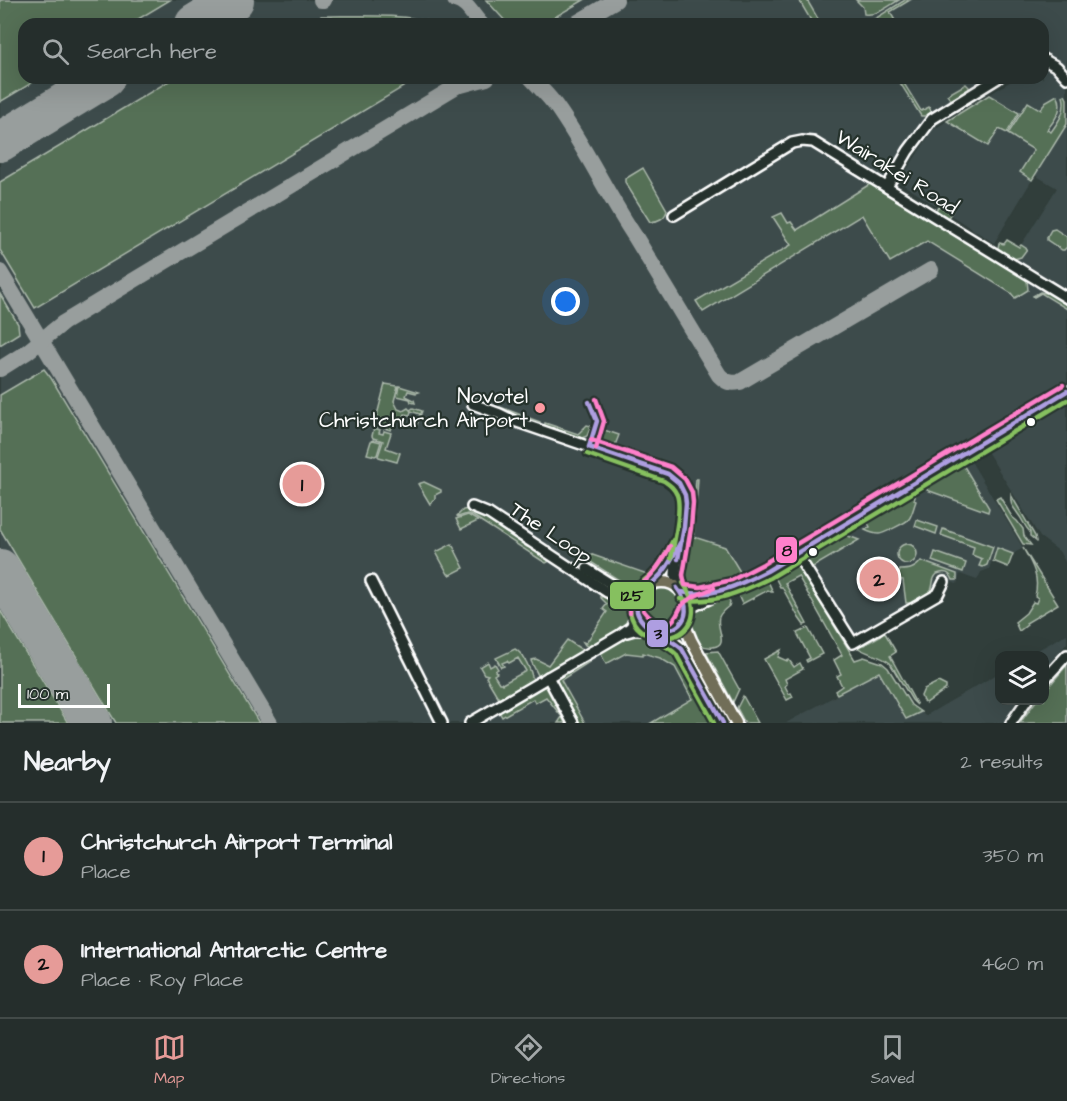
<!DOCTYPE html>
<html lang="en">
<head>
<meta charset="utf-8">
<style>
	body { margin:0; font-family:"Architects Daughter",sans-serif; background:#2d3634; color:#f1f3f6 }
	.controls { position:absolute; right:18px; bottom:18px; display:grid; overflow:hidden; border-radius:12px; box-shadow:0 6px 24px #0002 }
	.controls button { width:54px; height:54px; display:grid; place-items:center; padding:0; border:0; border-bottom:2px solid #424a48; background:#252e2c; color:#f1f3f6; font:30px sans-serif }
	.scale { position:absolute; left:18px; bottom:15px; width:92px; box-sizing:border-box; padding-left:6px; border:3px solid #fff; border-top:0; font-size:16px; line-height:21px; white-space:nowrap; color:#fff; -webkit-text-stroke:4px #26332d; paint-order:stroke }
	.you { position:absolute; left:566px; top:302px; width:21px; height:21px; margin:-15px; border:4px solid #fff; border-radius:50%; background:#1a73e8; box-shadow:0 0 0 9px #1a73e833 }
	.badge { display:grid; place-items:center; width:39px; height:39px; border-radius:50%; background:#e69b98; color:#111; font-size:20px; font-weight:700 }
	.pin { position:absolute; translate:-50% -50%; border:3px solid #fff; box-shadow:0 2px 6px #0006 }
	.list { margin:0; padding:0; list-style:none }
	h2 { display:flex; justify-content:space-between; align-items:center; height:78px; margin:0; padding:0 24px; font-size:26px }
	h2 small { font-size:20px; font-weight:400; color:#a3a8a9 }
	.list li { display:grid; grid-template-columns:39px 1fr auto; gap:18px; align-items:center; box-sizing:border-box; height:108px; padding:0 24px; border-top:2px solid #424a48 }
	.list b { display:block; font-size:22px; white-space:nowrap }
	.list p { margin:0; font-size:20px; white-space:nowrap; color:#a3a8a9 }
	.list em { font-size:20px; font-style:normal; color:#a3a8a9 }
	.icon { flex:none; width:33px; height:33px; fill:none; stroke:currentColor; stroke-width:2; stroke-linecap:round; stroke-linejoin:round }
	.map { position:relative; flex:none; width:1067px; height:723px; overflow:hidden }
	.search { position:absolute; background:#252e2c; box-shadow:0 6px 24px #0002; left:18px; right:18px; top:18px; height:66px; display:flex; align-items:center; gap:15px; box-sizing:border-box; padding:0 21px; border-radius:18px; color:#a3a8a9; font-size:22px }
	.sheet { height:294px; background:#252e2c }
	nav { display:flex; justify-content:space-around; align-items:center; box-sizing:border-box; height:84px; border-top:2px solid #424a48; background:#252e2c; font-size:16px; color:#a3a8a9 }
	nav a { display:grid; justify-items:center; gap:3px }
	nav .on { color:#e69b98 }
	.map>svg:first-child { display:block }
</style>
</head>
<body>
<div class="map">
<svg width="1067" height="723" viewBox="0 0 1067 723">
	<rect width="100%" height="100%" fill="#313e3b"/>
	<filter id="ink" filterUnits="userSpaceOnUse"><feTurbulence type="fractalNoise" baseFrequency=".0167" numOctaves="2"/><feDisplacementMap in="SourceGraphic" scale="12" xChannelSelector="R" yChannelSelector="G"/><feConvolveMatrix kernelMatrix="1 2 1 2 8 2 1 2 1" color-interpolation-filters="sRGB"/></filter>
	<g filter="url(#ink)">
		<!-- built -->
		<g fill="#3e4c4c">
			<path d="M0,0H1067V68L1051,57L1043,53V24H24V78H990L925,118L916,130L881,188L1067,303V384L739,580L704,591L658,570L637,582L626,610L638,633L668,645L715,723H0Z"/>
			<path d="M1046,68L1054,73V71L1064,78L1067,84V289L1013,258L1057,188L1035,175L994,243L899,182L933,130L1016,78H1043V69Z"/>
			<path d="M1067,400V565L1059,551L1040,537L985,448Z"/>
			<path d="M969,458L1023,548L1013,554L996,548L989,569L981,572L977,580L960,574L957,584L951,582L947,576L943,575L939,576L936,579V587L934,592L854,638L803,556Z"/>
			<path d="M1067,634V643L1045,668L1044,656L1029,655Z"/>
			<path d="M879,672L906,719L921,712L925,716L999,673L1000,700L1016,701L1005,723H786Z"/>
		</g>
		<!-- green -->
		<g fill="#546f56" stroke="#aab7aa" stroke-width="1.5">
			<path d="M0,0H170L130,24H24V78H40L0,102Z"/>
			<path d="M486,0H584L543,24H508Z"/>
			<path d="M799,0H807L821,24H813Z"/>
			<path d="M856,0H899C887,7 877,16 864,14L863,7Z"/>
			<path d="M905,0H910L890,12L897,24L894,20L887,24H872L873,20Z"/>
			<path d="M321,16C360,16 401,13 440,24H264L275,21L320,19Z"/>
			<path d="M174,78H418L35,308L0,250V182Z"/>
			<path d="M897,78H900L902,80L908,78L903,82L921,111L929,107L932,113L926,116H921Z"/>
			<path d="M966,84L969,87V90L951,100L947,95Z"/>
			<path d="M989,95L1019,113L1007,133L999,129L988,146L947,121Z"/>
			<path d="M1057,95C1065,108 1055,119 1047,130L1051,132C1059,121 1067,110 1063,96L1065,95L1067,99V124L1032,180L1020,172L1034,150L1008,134L1028,102L1041,110L1045,102Z"/>
			<path d="M643,168L667,210C666,218 657,222 650,222L625,182V179Z"/>
			<path d="M870,184L1027,280L1028,290L1015,298L1011,293L927,241L890,262L862,215L703,312L696,301L791,245L773,217L782,213L788,223L791,222L797,230Z"/>
			<path d="M941,203L953,209L948,218L936,210Z"/>
			<path d="M1055,229L1067,237V247L1064,250H1062L1047,240V237L1051,230Z"/>
			<path d="M1007,240L1019,247L1021,245L1027,249L1021,257L1014,259L998,248L999,243L1004,244Z"/>
			<path d="M1040,292L1052,294L1067,303V309L1041,293L1034,297L1033,296Z"/>
			<path d="M0,294L18,324L19,333L0,345Z"/>
			<path d="M44,369L51,378L259,723H116L0,529V395Z"/>
			<path d="M385,384L398,386L394,401L398,409L403,411L408,408L410,410L413,408L422,411L416,427L420,414L411,411L410,415L405,414L402,421V419L397,417L396,420H394L391,430L377,426L375,423Z"/>
			<path d="M399,386L419,392L416,393L408,391L406,396L414,400L415,403L411,402L410,399L397,396Z"/>
			<path d="M500,407L540,422V426L522,420L500,409Z"/>
			<path d="M545,423L578,434L587,425L591,426L587,436L582,438L544,428Z"/>
			<path d="M374,428L380,430L379,433L383,434L384,431L391,433L386,448L400,453L397,462L379,457L378,456L383,441L373,438L372,436Z"/>
			<path d="M601,429L619,435L614,448L600,440L599,434Z"/>
			<path d="M373,440L381,442L377,455L375,456L367,454L371,441Z"/>
			<path d="M962,463L989,508L988,512L927,490L930,481Z"/>
			<path d="M696,479H698L694,537L725,547L742,575L722,584L697,592L686,590L683,587L679,580V568L688,547L691,519V536H692Z"/>
			<path d="M424,482L441,490V492L435,495V499L430,504L418,484Z"/>
			<path d="M916,490L917,491L914,500L916,501C914,506 912,515 909,519C907,522 883,534 879,534C874,534 869,532 865,530L870,527L867,521L876,516L875,513Z"/>
			<path d="M1011,495L1035,536L1036,541L1030,536V532C1024,526 1023,520 1018,514C1013,506 1010,506 1011,495Z"/>
			<path d="M1000,497L1012,517L1017,521L1023,529L1024,536L1031,545L1023,544L996,499Z"/>
			<path d="M470,509L492,520L496,526L527,547L534,548L549,559L548,562L546,563L541,560L473,516L467,514L458,517L457,516L463,510Z"/>
			<path d="M468,515L478,521L461,529L456,519Z"/>
			<path d="M917,520L938,527L936,534L915,526Z"/>
			<path d="M943,529L993,547L987,565L983,567L979,566L982,559L972,555L974,547L941,535Z"/>
			<path d="M843,534L859,540L813,567L809,566L805,560V557Z"/>
			<circle cx="907" cy="554" r="10"/>
			<path d="M452,544L464,568L450,575L449,574H448L436,552Z"/>
			<path d="M997,548L1013,554L1008,567L993,561Z"/>
			<path d="M1023,548L1058,604L1026,623L1027,625L1019,631L1015,622L1026,613L1033,602L1036,603L1038,598L1035,596C1040,577 1032,564 1023,548Z"/>
			<path d="M581,551L650,575L652,573L656,575C647,584 638,587 625,584L586,559L583,556Z"/>
			<path d="M935,552L966,563L963,572L932,561Z"/>
			<path d="M921,561L957,574V580H953C950,572 944,571 937,574C930,581 935,587 930,591C925,596 918,598 913,603H906L903,580L897,579L900,570C909,570 915,569 921,561Z"/>
			<path d="M794,563L797,564L855,660L864,657L882,663L888,668L911,705L921,712L906,719L879,672L837,694L835,691L842,686L837,676L841,674L834,660L842,655L798,576L785,583L807,624L804,625L799,618L782,587H780L774,575Z"/>
			<path d="M767,579L773,592H771L768,590L742,604L738,595L739,594Z"/>
			<circle cx="662" cy="608" r="20"/>
			<path d="M601,593C613,599 629,602 633,617L628,627L591,648L585,645L583,642L586,643L607,612L603,609L607,604L601,598Z"/>
			<path d="M728,598L730,603L729,606C725,609 721,612 719,617C715,627 730,645 713,647C707,648 703,646 698,644C694,635 685,620 693,611C696,608 702,606 706,604L707,605Z"/>
			<path d="M0,610L68,723H0Z"/>
			<path d="M808,628L822,654L807,662L806,660L810,658L797,633Z"/>
			<path d="M641,633L669,644L681,656L718,723H651L692,699L675,667L660,658L643,653V655L626,653L606,664L600,652L629,634Z"/>
			<path d="M885,633L896,652L890,656L917,705L912,700L890,663C880,655 866,654 857,647L861,644L864,645Z"/>
			<path d="M567,640L584,651L542,676L538,675L531,661L532,660L536,659L548,665Z"/>
			<path d="M515,649C524,654 531,670 533,680L499,699L486,677L488,675L484,674L480,667L488,662L490,667L495,664L498,669L495,671L497,673L494,675L499,683H501L502,684L526,671L518,658L509,663L507,661L502,663L504,666L501,667L496,658Z"/>
			<path d="M781,650L778,657L787,661L789,660L794,667L800,663L803,669L785,679L787,684L785,686L789,694L791,693L793,697L787,700L764,659Z"/>
			<path d="M718,651L739,689L733,702L706,652Z"/>
			<path d="M587,659L589,662L561,680L585,723H580L557,682L558,676Z"/>
			<path d="M1067,665V723H1020L1036,701L1044,700L1045,691Z"/>
			<path d="M938,682L946,686V689L926,703L923,701L921,696L924,689Z"/>
			<path d="M542,685L547,689L565,723H558L562,717L546,697L535,703L533,699L502,717L498,710Z"/>
			<path d="M743,696L758,723H745L737,708Z"/>
		</g>
		<g fill="none" stroke-linecap="round" stroke-linejoin="round">
			<!-- taxiway -->
			<g stroke="#989e9d" stroke-width="16">
				<path d="M321,0H324"/>
				<path d="M455,0C468,3 472,15 481,24"/>
				<path d="M232,1L236,0"/>
				<path d="M575,24L616,0"/>
				<path d="M531,78C539,87 549,96 556,106C586,148 607,195 636,238L719,375C726,382 730,384 740,382L931,270"/>
				<path d="M461,85L487,78"/>
				<path d="M0,272L270,723"/>
				<path d="M0,369L27,352L63,323L470,78"/>
			</g>
			<!-- runway -->
			<g stroke="#989e9d" stroke-width="40">
				<path d="M195,24L234,0"/>
				<path d="M0,142L105,78"/>
				<path d="M0,569L92,723"/>
			</g>
			<!-- minor casing -->
			<g stroke="#fff" stroke-width="14">
				<g id="minor">
					<path d="M1043,59L1057,67L1067,78"/>
					<path d="M887,187L908,151L932,119L998,78"/>
					<path d="M674,215L792,143L802,141L813,142L1067,298"/>
					<path d="M473,404L500,414L514,421L668,474C703,492 676,545 675,574C675,579 676,583 677,588"/>
					<path d="M472,507L489,514L607,592L628,602L637,613"/>
					<path d="M796,553L853,643L938,594L944,582"/>
					<path d="M587,569L619,589L628,590L647,587"/>
					<path d="M371,581L442,723"/>
					<path d="M651,585L672,559L676,551"/>
					<path d="M681,592L696,595L712,592"/>
					<path d="M686,610L767,571L1067,391"/>
					<path d="M627,632L634,630H651"/>
					<path d="M548,677L573,723"/>
					<path d="M1044,680L1067,655"/>
					<path d="M470,723L620,635L631,627L637,614"/>
					<path d="M1011,723L1027,700"/>
				</g>
			</g>
			<!-- major casing -->
			<g stroke="#fff" stroke-width="15">
				<g id="major">
					<circle cx="662" cy="607" r="25"/>
					<path d="M685,615L686,628L691,640L736,723"/>
					<path d="M658,632L670,639L682,650L723,723"/>
				</g>
			</g>
			<!-- minor -->
			<use href="#minor" stroke="#26332d" stroke-width="9"/>
			<!-- major -->
			<use href="#major" stroke="#716e59" stroke-width="10"/>
			<!-- bus-1 casing -->
			<g stroke="#26332d" stroke-width="9">
				<g id="bus-1">
					<path d="M589,402L597,421L589,447"/>
					<path d="M589,447L668,474L679,483L685,495L686,503L684,527L678,559"/>
					<path d="M680,543C675,553 670,563 663,572C652,586 624,601 643,622C653,634 671,638 682,649L723,723"/>
					<path d="M681,592C713,598 739,585 767,571L1067,391"/>
					<path d="M649,628C680,638 697,614 677,588"/>
				</g>
			</g>
			<!-- bus-2 casing -->
			<g stroke="#26332d" stroke-width="9">
				<g id="bus-2">
					<path d="M587,454L664,481C670,485 674,488 677,495C682,509 674,542 671,558"/>
					<path d="M673,540C668,550 663,560 657,568C651,576 642,581 636,588C627,599 628,616 637,627C648,639 665,643 676,654L714,723"/>
					<path d="M680,599C713,605 741,592 770,578L1067,400"/>
					<path d="M647,635C685,647 707,616 683,583"/>
				</g>
			</g>
			<!-- bus-3 casing -->
			<g stroke="#26332d" stroke-width="9">
				<g id="bus-3">
					<path d="M596,399L604,421L596,449"/>
					<path d="M591,440L671,467L685,479L692,492L693,503L691,528L683,575L685,585L700,587L732,580L763,564L1063,385"/>
					<path d="M643,610C650,619 664,632 674,619C679,614 679,607 684,603C692,596 704,592 714,588"/>
					<path d="M630,613C630,592 638,589 651,575C658,567 665,557 670,546"/>
				</g>
			</g>
			<!-- bus-1 -->
			<use href="#bus-1" stroke="#ae9ee1" stroke-width="4.5"/>
			<!-- bus-2 -->
			<use href="#bus-2" stroke="#86c05f" stroke-width="4.5"/>
			<!-- bus-3 -->
			<use href="#bus-3" stroke="#ff80cb" stroke-width="4.5"/>
		</g>
	</g>
	<!-- markers -->
	<circle fill="#ff9aa2" stroke="#26332d" stroke-width="2" cx="540" cy="408" r="6"/>
	<g fill="#fff" stroke="#26332d" stroke-width="2">
		<circle cx="1031" cy="422" r="5"/>
		<circle cx="813" cy="552" r="5"/>
	</g>
	<g text-anchor="middle" dominant-baseline="central" stroke-width="4.5" stroke-linejoin="round" paint-order="stroke">
		<!-- street labels -->
		<g font-size="21" fill="#fff" stroke="#26332d">
			<text transform="translate(897 172) rotate(32)">Wairakei Road</text>
			<text transform="translate(551 533) rotate(34)">The Loop</text>
		</g>
		<!-- poi labels -->
		<g font-size="21" fill="#fff" stroke="#26332d" text-anchor="end">
			<text x="528" y="396">Novotel<tspan x="528" dy="24">Christchurch Airport</tspan></text>
		</g>
	</g>
	<g stroke="#26332d" stroke-width="2">
		<rect x="775" y="536" width="23" height="28" rx="6" fill="#ff80cb"/>
		<rect x="609" y="581" width="46" height="29" rx="6" fill="#86c05f"/>
		<rect x="646" y="619" width="23" height="29" rx="6" fill="#ae9ee1"/>
	</g>
	<g font-size="16" text-anchor="middle" font-weight="bold" fill="#111">
		<text x="787" y="556">8</text>
		<text x="632" y="601">125</text>
		<text x="658" y="639">3</text>
	</g>
</svg>
<div class="controls">
<button><svg class="icon" aria-label="layers" viewBox="0 0 24 24"><path d="M12 4l9 5-9 5-9-5zM3 14l9 5 9-5"/></svg></button>
</div>
<div class="scale">100 m</div>
<div class="you"></div>
<div class="pin badge" style="left:302px;top:484px">1</div>
<div class="pin badge" style="left:879px;top:579px">2</div>
<div class="search"><svg class="icon" aria-label="search" viewBox="0 0 24 24"><circle cx="10" cy="10" r="6"/><path d="M15 15l6 6"/></svg>Search here</div>
</div>
<section class="sheet">
<h2>Nearby<small>2 results</small></h2>
<ul class="list">
<li><span class="badge">1</span><div><b>Christchurch Airport Terminal</b><p>Place</p></div><em>350 m</em></li>
<li><span class="badge">2</span><div><b>International Antarctic Centre</b><p>Place · Roy Place</p></div><em>460 m</em></li>
</ul>
</section>
<nav>
<a class="on"><svg class="icon" aria-label="map" viewBox="0 0 24 24"><path d="M3 6l6-2 6 2 6-2v14l-6 2-6-2-6 2zM9 4v14M15 6v14"/></svg>Map</a>
<a><svg class="icon" aria-label="directions" viewBox="0 0 24 24"><path d="M12 3l9 9-9 9-9-9zM9 14v-3h6M13 9l2 2-2 2"/></svg>Directions</a>
<a><svg class="icon" aria-label="saved" viewBox="0 0 24 24"><path d="M7 4h10v16l-5-4-5 4z"/></svg>Saved</a>
</nav>
</body>
</html>
